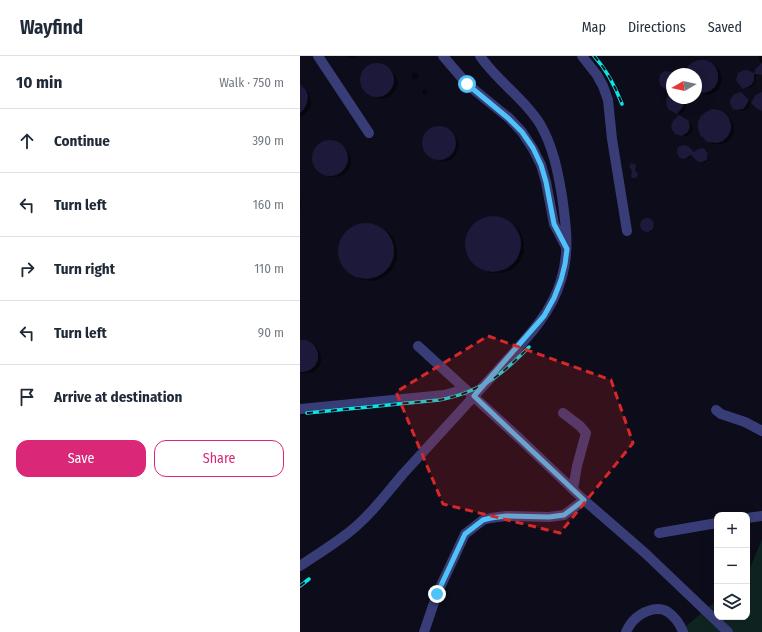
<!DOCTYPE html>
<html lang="en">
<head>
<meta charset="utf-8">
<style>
	body { margin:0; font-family:"Fira Sans Condensed",sans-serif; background:#f2f2f3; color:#1f2937 }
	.controls { position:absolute; right:12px; bottom:12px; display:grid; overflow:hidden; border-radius:8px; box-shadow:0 4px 16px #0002 }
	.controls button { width:36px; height:36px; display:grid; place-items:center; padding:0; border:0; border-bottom:1px solid #e0e1e3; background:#fff; color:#1f2937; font:20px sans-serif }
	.compass { position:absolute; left:366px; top:12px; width:36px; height:36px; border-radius:50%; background:#fff; box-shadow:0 4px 16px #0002; rotate:261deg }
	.stop { position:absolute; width:12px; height:12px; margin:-9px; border:3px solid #4fc3f7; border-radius:50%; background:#fff }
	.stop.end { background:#4fc3f7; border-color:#fff; box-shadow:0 1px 4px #0008 }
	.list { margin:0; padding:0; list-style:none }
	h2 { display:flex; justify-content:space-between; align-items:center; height:52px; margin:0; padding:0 16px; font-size:17px }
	h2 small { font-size:13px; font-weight:400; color:#747a83 }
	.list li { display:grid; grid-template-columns:26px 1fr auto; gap:12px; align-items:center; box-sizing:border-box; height:64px; padding:0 16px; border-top:1px solid #e0e1e3 }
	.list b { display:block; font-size:15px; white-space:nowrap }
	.list em { font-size:13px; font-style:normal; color:#747a83 }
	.actions { display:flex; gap:8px; padding:12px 16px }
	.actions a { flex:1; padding:9px 0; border:1px solid #db2777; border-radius:12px; text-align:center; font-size:14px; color:#db2777 }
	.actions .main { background:#db2777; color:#fff }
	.icon { flex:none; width:22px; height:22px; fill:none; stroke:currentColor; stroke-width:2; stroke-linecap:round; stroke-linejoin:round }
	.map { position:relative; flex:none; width:462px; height:576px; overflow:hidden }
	header { display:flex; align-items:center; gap:24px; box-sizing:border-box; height:56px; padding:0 20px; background:#fff; border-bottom:1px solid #e0e1e3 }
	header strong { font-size:19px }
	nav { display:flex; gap:22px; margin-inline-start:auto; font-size:14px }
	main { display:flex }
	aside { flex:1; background:#fff }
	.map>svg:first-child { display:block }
</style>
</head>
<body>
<header>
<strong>Wayfind</strong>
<nav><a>Map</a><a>Directions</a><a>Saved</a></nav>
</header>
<main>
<aside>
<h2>10 min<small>Walk · 750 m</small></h2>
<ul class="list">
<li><svg class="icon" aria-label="ahead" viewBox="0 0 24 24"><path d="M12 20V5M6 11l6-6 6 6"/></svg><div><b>Continue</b></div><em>390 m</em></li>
<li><svg class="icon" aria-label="left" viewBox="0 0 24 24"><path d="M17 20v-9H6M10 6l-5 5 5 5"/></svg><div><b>Turn left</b></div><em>160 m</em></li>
<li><svg class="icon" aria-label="right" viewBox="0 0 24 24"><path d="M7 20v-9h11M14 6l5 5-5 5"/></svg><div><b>Turn right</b></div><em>110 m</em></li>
<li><svg class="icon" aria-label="left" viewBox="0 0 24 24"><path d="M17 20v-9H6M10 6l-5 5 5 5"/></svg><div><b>Turn left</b></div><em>90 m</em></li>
<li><svg class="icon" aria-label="arrive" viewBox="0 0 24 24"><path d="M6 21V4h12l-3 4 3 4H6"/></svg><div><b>Arrive at destination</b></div></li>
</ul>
<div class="actions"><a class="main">Save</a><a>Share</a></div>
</aside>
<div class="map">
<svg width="462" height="576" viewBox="0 0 462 576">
	<rect width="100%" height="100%" fill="#0d0c1a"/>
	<!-- green -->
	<path fill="#0f2421" d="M462,483V576H379L417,544V561H447V519L448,517Z"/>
	<!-- shadow -->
	<g fill="#0007">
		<path d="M45,0H58L54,3Z"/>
		<path d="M459,0H462V7L459,4Z"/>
		<path d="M406,5L416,10L420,15L422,21L421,27L419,33L414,37L408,39L402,38L396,35V18H386Z"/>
		<path d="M75,9H81L91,14L95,19L98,25L97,31L94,36L90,41L84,43L78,42L68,37L64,32L62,27V20L65,15L69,11Z"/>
		<path d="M462,11V19H456V26L452,31L446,33L443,32L447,15L454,19L457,12Z"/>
		<circle cx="115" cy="20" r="3.5"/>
		<path d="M0,29L5,32L9,37L11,43V50L8,55L3,60L0,61Z"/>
		<circle cx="125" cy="36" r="2.5"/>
		<path d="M441,37L444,38L451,46L448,52L446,54L440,55L432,51Z"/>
		<path d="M372,38V42H382L385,44L386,51L385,54L380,58L370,53Z"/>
		<path d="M419,55L428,60L432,65L434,70V77L431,82L427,86L421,88H412L408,85L406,82L403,80Z"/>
		<path d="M379,61L389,66L391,68L393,73L391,77L385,81L382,80L376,77Z"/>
		<path d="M136,71L143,72L152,77L157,82L159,88L158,94L156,99L151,104L145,106L139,105L129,100L125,95L123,89V83L126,78L131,74Z"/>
		<path d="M28,85H35L45,91L49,96L51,102V108L48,115L43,119L37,121H30L20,115L16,110L13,104L14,97L17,91L22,87Z"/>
		<path d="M404,93L406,94L409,100L408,104L404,107L399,105L393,99L387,103L382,102Z"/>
		<path d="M0,142L1,144L0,153Z"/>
		<path d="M189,161H200L214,168L221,176L224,187V197L219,207L211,214L201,217H190L176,210L169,202L166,191V181L171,171L179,164Z"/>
		<path d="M346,162L353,165L355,169L354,173L350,176L343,174L341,169L342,165Z"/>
		<path d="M62,168H73L87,175L94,183L97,194V204L92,214L84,221L74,225L63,224L49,217L42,209L39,199V188L44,178L52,171Z"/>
		<path d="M0,285L11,288L15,290L19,295L21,300V306L18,312L14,316L8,317H2L0,316Z"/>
	</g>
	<!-- building -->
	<g fill="#1c193a">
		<path d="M399,4H406L412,7L416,12L418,18V25L415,31L410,35L404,37H396V18H385L388,10L393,6Z"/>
		<path d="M462,7V19L454,18V25L452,28L450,30L443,33L438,27L436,24L438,17L444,14H447L454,17L456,12Z"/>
		<circle cx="77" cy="24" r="17"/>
		<path d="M366,15L372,16V42H383L384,45V49L382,52L377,58L369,54L367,51L366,44L370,35L362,31L360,29L359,25L360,18L363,16Z"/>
		<path d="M0,28L6,34L8,40L7,47L4,53L0,57Z"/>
		<path d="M441,36L449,44L445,51L443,53L436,54L432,52L430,47V44L434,38Z"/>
		<path d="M462,36V55L456,52L451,47L455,40L457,38Z"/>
		<path d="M412,53L419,54L425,57L429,62L431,68V74L428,80L423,85L417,87L407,86L403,82L405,81H402L400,79L398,72V66L401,60L406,56Z"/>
		<path d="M379,59L386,63L389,66L390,71L388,76L382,80L378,79L375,78L371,72L372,68L373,65Z"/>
		<circle cx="139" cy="87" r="17"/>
		<circle cx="30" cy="102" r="18"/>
		<path d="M383,89L388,90L394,96L398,93L404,92L408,98L407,104L402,106H399L397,105L391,99L385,103L380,102L377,97V94L378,91Z"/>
		<path d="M331,107L335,108L336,110L335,114L338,118L337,121L335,122H332L331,119L332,115L329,111Z"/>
		<circle cx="193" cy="188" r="28"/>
		<circle cx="347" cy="169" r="7"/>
		<circle cx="66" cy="195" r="28"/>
		<path d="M0,284H6L12,287L16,292L18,298V304L15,310L10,314L4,316H0Z"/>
	</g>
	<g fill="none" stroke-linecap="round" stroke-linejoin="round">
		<!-- minor -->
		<g stroke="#393d77" stroke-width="10">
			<path d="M18,0L69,77"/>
			<path d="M143,0L167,28L209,62L222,76L233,93L241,109L246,126L254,168L266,191"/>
			<path d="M282,0L297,19L303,30L308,44L312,83L327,175"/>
			<path d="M118,290L219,382L284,444L345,497L428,576"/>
			<path d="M0,353L144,339L155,336L164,332"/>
			<path d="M416,354L421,358L445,366L462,375"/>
			<path d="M263,357L280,370L286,377L277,410L273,433"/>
			<path d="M447,462L462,460"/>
			<path d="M359,477L417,467"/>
			<path d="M0,510C16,499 33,489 48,477C69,461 86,438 103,418C134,384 166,349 197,315C221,288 251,260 261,224C270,196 266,169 262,140C258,116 253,90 240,68C225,43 197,25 180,0"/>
			<path d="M124,576L137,538L165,478L183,464L191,462L206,460L249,461L264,459L284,444"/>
			<path d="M326,576C328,572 330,568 333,565C341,556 357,549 368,556C375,561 380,568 383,576"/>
		</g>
		<!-- rail casing -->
		<g stroke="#0de3e3" stroke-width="3.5">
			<g id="rail">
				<path d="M294,0C307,14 315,30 322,48"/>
				<path d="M7,357L139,344C150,342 161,339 172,334C195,325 212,308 229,291"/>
				<path d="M0,530L9,523"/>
			</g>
		</g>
		<!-- rail -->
		<use href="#rail" stroke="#0d0c1a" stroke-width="2" stroke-dasharray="6" stroke-linecap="butt"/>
	</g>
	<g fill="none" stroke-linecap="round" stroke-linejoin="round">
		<!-- route -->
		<path stroke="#4fc3f7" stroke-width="5" d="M137,538L165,478L183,464L191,462L206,460L249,461L264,459L284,444L174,340L244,260L254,242L261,224L265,208L267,193L254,168L246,126L241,109L233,92L222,76L208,62L167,28"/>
	</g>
	<!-- marked area -->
	<path fill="#d62828" fill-opacity="0.2" stroke="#d62828" stroke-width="3" stroke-dasharray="8 5" stroke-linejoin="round" d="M188,280L311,324L333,387L260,477L143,448L96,336Z"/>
</svg>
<div class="controls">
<button>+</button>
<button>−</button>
<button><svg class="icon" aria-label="layers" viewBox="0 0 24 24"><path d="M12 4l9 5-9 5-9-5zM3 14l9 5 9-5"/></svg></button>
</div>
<svg class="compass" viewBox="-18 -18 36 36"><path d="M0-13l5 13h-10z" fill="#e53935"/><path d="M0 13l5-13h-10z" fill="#747a83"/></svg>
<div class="stop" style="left:167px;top:28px"></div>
<div class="stop end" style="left:137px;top:538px"></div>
</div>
</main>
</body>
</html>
